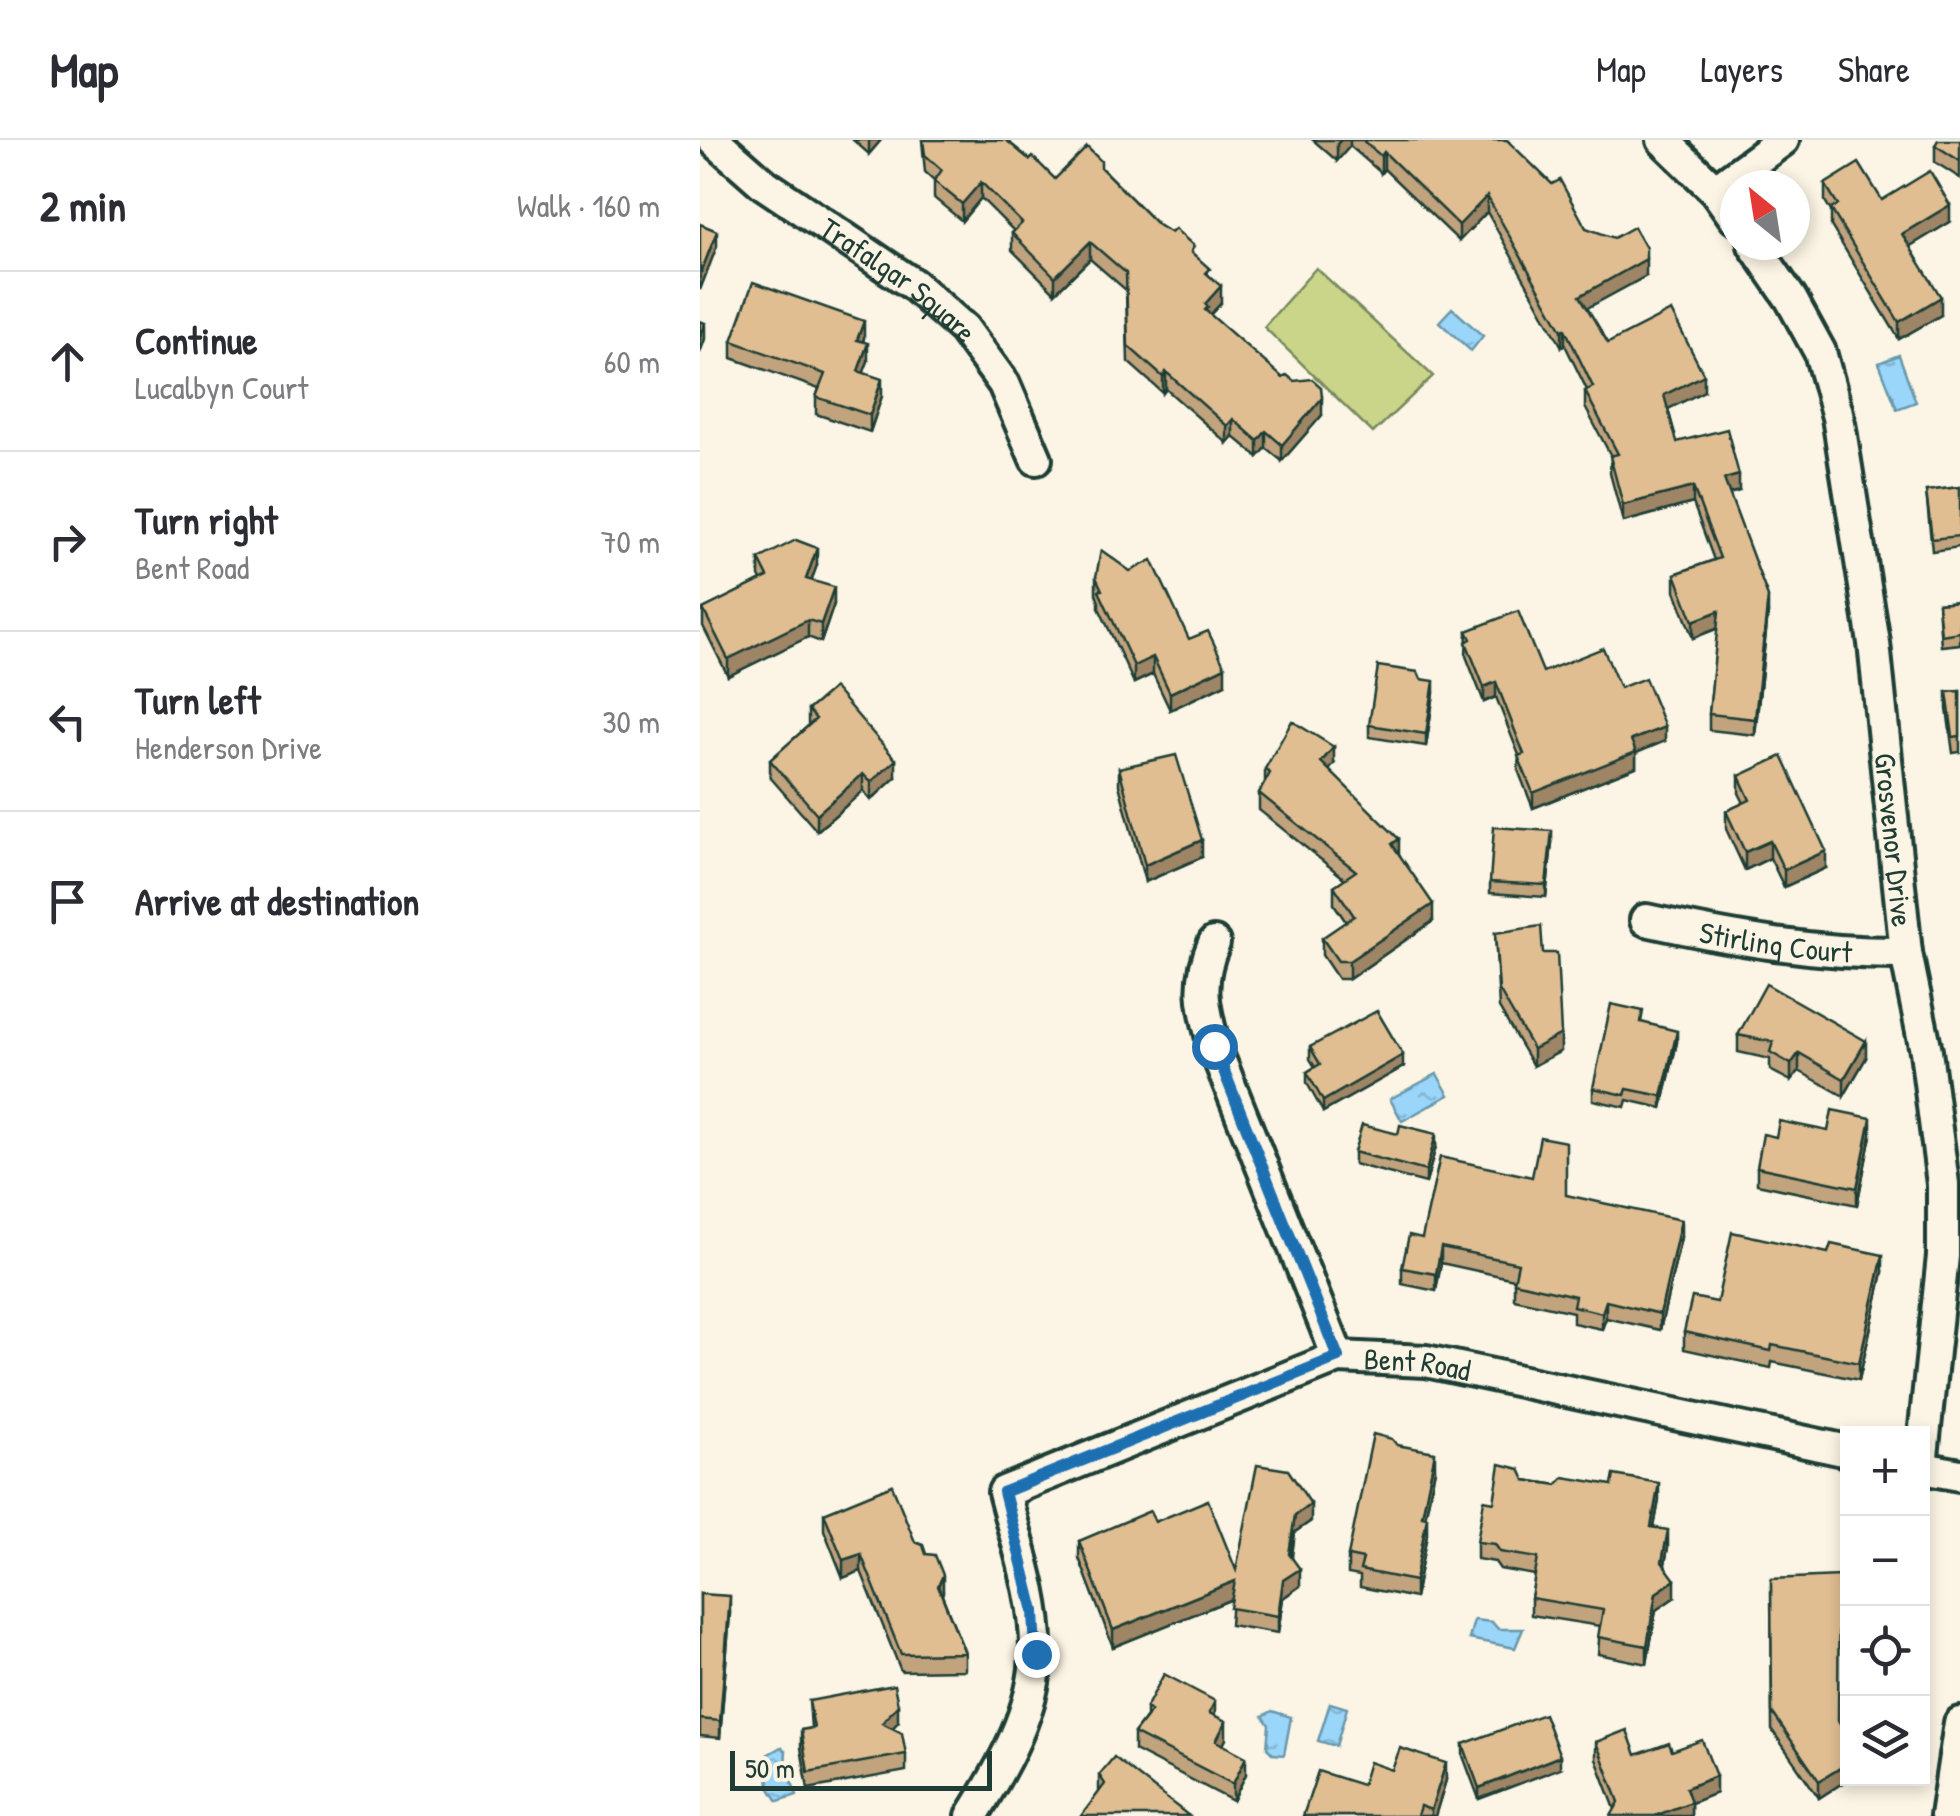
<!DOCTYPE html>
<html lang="en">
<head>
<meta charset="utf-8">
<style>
	body { margin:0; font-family:"Patrick Hand",sans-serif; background:#f2f2f3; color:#2b2b33 }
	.controls { position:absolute; right:30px; bottom:30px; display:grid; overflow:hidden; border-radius:0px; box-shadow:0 5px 15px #0003 }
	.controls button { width:90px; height:90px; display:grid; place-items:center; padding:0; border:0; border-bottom:2px solid #e1e1e2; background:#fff; color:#2b2b33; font:50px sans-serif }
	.compass { position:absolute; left:1020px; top:30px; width:90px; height:90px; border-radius:50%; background:#fff; box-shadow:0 5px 15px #0003; rotate:330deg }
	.scale { position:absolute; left:30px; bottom:25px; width:262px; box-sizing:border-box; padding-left:10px; border:5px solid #1f3d34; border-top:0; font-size:28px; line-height:35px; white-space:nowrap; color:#1f3d34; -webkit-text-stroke:8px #fcf5e5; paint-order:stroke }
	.stop { position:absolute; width:30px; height:30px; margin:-22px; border:8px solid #1f6fb2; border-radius:50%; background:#fff }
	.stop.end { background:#1f6fb2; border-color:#fff; box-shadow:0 2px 10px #0008 }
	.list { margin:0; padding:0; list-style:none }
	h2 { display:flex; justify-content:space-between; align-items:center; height:130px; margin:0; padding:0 40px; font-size:42px }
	h2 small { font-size:32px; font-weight:400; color:#7c7c81 }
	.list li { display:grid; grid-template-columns:65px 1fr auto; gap:30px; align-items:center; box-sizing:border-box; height:180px; padding:0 40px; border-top:2px solid #e1e1e2 }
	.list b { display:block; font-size:38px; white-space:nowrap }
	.list p { margin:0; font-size:32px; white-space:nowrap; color:#7c7c81 }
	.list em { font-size:32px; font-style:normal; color:#7c7c81 }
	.icon { flex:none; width:55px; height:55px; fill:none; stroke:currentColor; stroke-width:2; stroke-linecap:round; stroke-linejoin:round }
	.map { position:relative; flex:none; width:1260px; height:1676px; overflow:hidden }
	header { display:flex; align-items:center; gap:60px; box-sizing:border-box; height:140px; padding:0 50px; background:#fff; border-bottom:2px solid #e1e1e2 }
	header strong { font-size:48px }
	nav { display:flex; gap:55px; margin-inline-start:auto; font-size:35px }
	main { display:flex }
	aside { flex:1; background:#fff }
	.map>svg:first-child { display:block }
</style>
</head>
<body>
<header>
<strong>Map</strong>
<nav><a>Map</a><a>Layers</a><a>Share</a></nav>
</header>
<main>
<aside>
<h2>2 min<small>Walk · 160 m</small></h2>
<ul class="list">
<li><svg class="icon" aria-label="ahead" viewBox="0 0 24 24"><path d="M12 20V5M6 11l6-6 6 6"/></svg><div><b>Continue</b><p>Lucalbyn Court</p></div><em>60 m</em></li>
<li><svg class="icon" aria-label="right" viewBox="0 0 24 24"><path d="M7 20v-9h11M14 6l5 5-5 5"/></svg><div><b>Turn right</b><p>Bent Road</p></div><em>70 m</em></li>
<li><svg class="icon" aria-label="left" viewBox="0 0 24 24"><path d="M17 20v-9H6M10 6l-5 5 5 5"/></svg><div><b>Turn left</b><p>Henderson Drive</p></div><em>30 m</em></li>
<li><svg class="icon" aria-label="arrive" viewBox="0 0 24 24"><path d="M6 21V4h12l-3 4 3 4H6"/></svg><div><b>Arrive at destination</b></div></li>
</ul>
</aside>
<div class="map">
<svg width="1260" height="1676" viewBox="0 0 1260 1676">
	<defs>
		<pattern id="water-ripples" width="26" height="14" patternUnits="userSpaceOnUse" patternTransform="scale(2.5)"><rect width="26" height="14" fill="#9ad5fa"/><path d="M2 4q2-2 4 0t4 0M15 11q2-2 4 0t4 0" fill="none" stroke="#84b8d7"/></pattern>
	</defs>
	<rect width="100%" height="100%" fill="#fcf5e5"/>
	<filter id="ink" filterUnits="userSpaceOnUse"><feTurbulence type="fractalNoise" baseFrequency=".01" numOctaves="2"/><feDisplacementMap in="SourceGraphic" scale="20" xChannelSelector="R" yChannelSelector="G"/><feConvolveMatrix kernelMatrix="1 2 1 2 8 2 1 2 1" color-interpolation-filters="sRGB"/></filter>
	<g filter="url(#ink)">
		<!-- pitch -->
		<path fill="#cad589" stroke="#74895e" stroke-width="2.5" d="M616,128L733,236L673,293L564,187Z"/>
		<!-- water -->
		<g fill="url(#water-ripples)" stroke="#6998ab" stroke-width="2.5">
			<path d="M752,168L783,196L771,211L739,182Z"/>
			<path d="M1199,215L1216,262L1197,269L1179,223Z"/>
			<path d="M737,934L749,955L702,981L690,959Z"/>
			<path d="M774,1480L792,1482L798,1489H823L815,1508L769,1499Z"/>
			<path d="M630,1563L647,1568L636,1606L618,1601Z"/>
			<path d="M572,1571L591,1577L584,1615L573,1614L567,1608L569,1585L563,1576Z"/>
			<path d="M81,1607L86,1611L85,1625L97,1655L78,1661L69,1647L67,1615Z"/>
		</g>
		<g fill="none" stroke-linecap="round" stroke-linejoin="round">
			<!-- minor casing -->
			<g stroke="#1f3d34" stroke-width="38">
				<g id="minor">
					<path id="s1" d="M14,0L64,44L214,145L264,189L304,244L336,319"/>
					<path d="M963,0L1015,50L1035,78"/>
					<path d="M1015,50L1083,0"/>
					<path id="s2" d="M1054,105L1091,159L1120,212L1138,277L1174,503L1206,813L1226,911L1243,1044V1116L1222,1316"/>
					<path id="s3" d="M946,780C1033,799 1117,814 1206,813"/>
					<path d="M514,803C497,842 503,866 514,906L638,1217"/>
					<path d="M1222,1328L1260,1335"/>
					<path id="s4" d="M272,1676C302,1628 336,1570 336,1511C337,1458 317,1404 304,1352L638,1217L726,1221L1148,1311"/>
					<path d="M1246,1676L1260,1583"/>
				</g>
			</g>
			<!-- minor -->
			<use href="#minor" stroke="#fcf5e5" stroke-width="30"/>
		</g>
		<!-- wall -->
		<g fill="#c1a37e" stroke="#1f3d34" stroke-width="2.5">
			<path d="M153,0H181L169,14Z"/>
			<path d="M222,0H306L355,39L401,28L458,85L494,115L510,137L521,163L510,175L622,275L582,321L566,308L558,317L533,296L527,303L466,249L463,253L428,222L426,150L390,119L355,153L312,110V93L314,91L281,58L262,81L234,58V40L225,32Z"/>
			<path d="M613,0H807L886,88L946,136L887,168L908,203L1004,251L968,269L977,302L1039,351L1029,354L1068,473L1055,595L1009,590V574L1018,488L993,498L975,451V434L1014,420L993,363L923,382L910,333L911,316L885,267V251L887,250L865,205L862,207L787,72L759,101L684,29L681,33L650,6L637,21Z"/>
			<path d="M1260,0V38L1235,22V5Z"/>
			<path d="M1125,44L1250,82L1210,106L1241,175L1199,199L1131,86V71L1125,61Z"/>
			<path d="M164,198L163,202L168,221L163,233L182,256L170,292L116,274V257L119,249L32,218V201Z"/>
			<path d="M1260,347V407L1232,411L1226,351Z"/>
			<path d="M59,419L117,425L111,440L134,464L121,502L108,497L28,536L3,486V469L61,440L59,436Z"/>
			<path d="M396,437L489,499L525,544L470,570L453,534L434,543L399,468V462L396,454Z"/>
			<path d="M1260,461V504L1241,506L1238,463Z"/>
			<path d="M767,491L843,532L920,548L965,601L936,613V627L833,668L818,630L819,615L796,557L784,562L766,516Z"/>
			<path d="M721,539L734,553L726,606L669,597V585Z"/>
			<path d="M1260,551V612L1253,613L1247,569V552Z"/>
			<path d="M108,570L196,637L171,660L163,651L117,691L70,637V620L108,586Z"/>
			<path d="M634,624L629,630L699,714L733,781L649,839H638L622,815V798L646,782L634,764V746L645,739L559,670V653L565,643V629Z"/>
			<path d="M419,628L502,717L445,742L419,645Z"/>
			<path d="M1039,636L1126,728L1084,747L1070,718L1045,730L1026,689V671L1044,663L1039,653Z"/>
			<path d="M852,703L846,757L790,753V742Z"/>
			<path d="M795,793L843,813L861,911L833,926L799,868Z"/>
			<path d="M943,883L977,902L962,968L927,960L925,967L893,960V948Z"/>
			<path d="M1038,895L1166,918L1144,956L1099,931L1091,941L1070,930V919L1038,912Z"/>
			<path d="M610,907L703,927L623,972L607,943V932L615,927L610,919Z"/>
			<path d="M1128,991L1171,995L1157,1065L1057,1044V1027Z"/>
			<path d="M736,1006L726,1043L654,1024V1012Z"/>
			<path d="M866,1055L981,1097L960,1190L906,1178L902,1189L873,1183V1172L814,1159V1139L741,1123L736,1151L702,1144V1128L722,1098Z"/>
			<path d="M1183,1132L1159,1240L1072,1222L1071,1228L984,1209V1192L1017,1162Z"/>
			<path d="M697,1305L735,1329L725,1377L727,1394L715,1458L660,1447V1436L648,1434V1416Z"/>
			<path d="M825,1340L959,1360L954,1387L968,1407L965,1425L975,1457L956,1470L947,1524L898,1514L900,1486L831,1475V1458L835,1435L800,1429L795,1422L777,1419V1402L794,1362Z"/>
			<path d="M124,1373L215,1402L243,1452L242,1455L265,1513V1530L201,1531L161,1431L143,1438L124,1390Z"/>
			<path d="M611,1381L595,1392L592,1417L600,1446L583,1458L578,1493L530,1485L532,1459L413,1507L379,1418V1401L455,1382L536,1430Z"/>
			<path d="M1071,1439L1148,1638H1150L1119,1658L1072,1590Z"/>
			<path d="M0,1454L30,1473L20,1598L0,1596Z"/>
			<path d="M109,1561L198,1582L192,1588L206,1614V1631L108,1649L101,1608V1590L111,1588Z"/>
			<path d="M446,1568L515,1576L526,1599L523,1605L546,1634L533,1661L434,1610V1593L446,1577Z"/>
			<path d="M896,1602L936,1615L972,1611L1016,1653L991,1663V1676L915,1669L896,1619Z"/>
			<path d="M763,1604L860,1628L779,1659L763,1616Z"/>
			<path d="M692,1630L746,1640L735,1676H603Z"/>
			<path d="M399,1635L489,1676L399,1652Z"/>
		</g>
		<!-- shaded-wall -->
		<g fill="#9d8566" stroke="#1f3d34" stroke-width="2.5">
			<path d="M169,0H181L169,14Z"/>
			<path d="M641,0H650V6L637,21V4Z"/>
			<path d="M684,12V29L681,33V16Z"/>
			<path d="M281,42V58L262,81V64Z"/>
			<path d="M787,56V72L759,101V85Z"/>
			<path d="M1250,65V82L1202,111V94Z"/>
			<path d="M17,91V106L0,150V135Z"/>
			<path d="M390,102V119L355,153V137Z"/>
			<path d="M946,119V136L880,172V156Z"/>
			<path d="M521,146V163L508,177V184L505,164Z"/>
			<path d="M1241,157V175L1199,199V182Z"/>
			<path d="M164,181V198L157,217V200Z"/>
			<path d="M5,183V199L0,213V197Z"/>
			<path d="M865,189V205L862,207V190Z"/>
			<path d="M168,203V221L158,248V231Z"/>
			<path d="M466,232V249L463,253V237Z"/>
			<path d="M1004,235V251L964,271V255Z"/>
			<path d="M182,239V256L170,292V275Z"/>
			<path d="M622,258V275L582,321V305Z"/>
			<path d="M533,279V296L527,303V286Z"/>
			<path d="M566,291V308L558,317V301Z"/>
			<path d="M1039,335V351L1024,355V339Z"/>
			<path d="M993,347V363L923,382V365Z"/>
			<path d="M117,408V425L106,456V439Z"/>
			<path d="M134,447V464L121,502V484Z"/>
			<path d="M1068,457V473L1055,595V579Z"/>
			<path d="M1019,471V488L993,498V481Z"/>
			<path d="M108,480V497L28,536V519Z"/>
			<path d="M453,517V534L434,543V526Z"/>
			<path d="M525,527V544L470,570V553Z"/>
			<path d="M734,541V553L726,606V594Z"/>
			<path d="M796,542V557L784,562V547Z"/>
			<path d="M965,587V601L936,613V627L833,668V653L931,600Z"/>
			<path d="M634,607V624L621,640V622Z"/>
			<path d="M196,620V637L171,660V642Z"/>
			<path d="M163,634V651L117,691V674Z"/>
			<path d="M852,691V703L846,757V745Z"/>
			<path d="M699,699V716L692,704Z"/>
			<path d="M502,700V717L445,742V725Z"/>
			<path d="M1070,701V718L1045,730V712Z"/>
			<path d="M1126,711V728L1084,747V730Z"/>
			<path d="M733,764V781L649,839V821Z"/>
			<path d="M977,891V902L962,968V956Z"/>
			<path d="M861,894V911L833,926V909Z"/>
			<path d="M1166,901V918L1144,956V939Z"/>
			<path d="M1099,913V931L1091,941V924Z"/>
			<path d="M703,915V927L623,972V961Z"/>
			<path d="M1171,978V995L1157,1065V1048Z"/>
			<path d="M736,994V1006L726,1043V1031Z"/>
			<path d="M981,1080V1097L960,1190V1174Z"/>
			<path d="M741,1107V1123L736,1151V1134Z"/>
			<path d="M1183,1115V1132L1159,1240V1223Z"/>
			<path d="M906,1161V1178L902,1189V1173Z"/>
			<path d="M735,1312V1329L722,1393V1376Z"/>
			<path d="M959,1343V1360L951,1404V1387Z"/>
			<path d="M611,1364V1381L595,1392L589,1431V1414L595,1375Z"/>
			<path d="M727,1377V1394L715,1458V1441Z"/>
			<path d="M968,1390V1407L962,1439V1422Z"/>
			<path d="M161,1414V1431L143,1438V1420Z"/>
			<path d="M600,1429V1446L583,1458L578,1493V1476L583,1440Z"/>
			<path d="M243,1435V1452L238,1463V1446Z"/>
			<path d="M975,1440V1457L956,1470L947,1524V1506L956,1453Z"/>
			<path d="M535,1441V1458L413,1507V1490Z"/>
			<path d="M30,1456V1473L20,1598V1581Z"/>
			<path d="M515,1561V1578L509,1573Z"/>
			<path d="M198,1565V1582L182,1600V1583Z"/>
			<path d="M526,1581V1599L516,1618V1601Z"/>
			<path d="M860,1616V1628L779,1659V1648Z"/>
			<path d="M546,1617V1634L533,1661V1644Z"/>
			<path d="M746,1623V1640L735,1676H731V1670Z"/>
			<path d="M1148,1623V1638H1150L1119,1658V1641Z"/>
			<path d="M1016,1636V1653L991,1663V1676H955L986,1648Z"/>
		</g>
		<!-- building -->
		<g fill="#e0be92" stroke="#1f3d34" stroke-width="2.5">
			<path d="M223,0H306L330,20L333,17L355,39L387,7L401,21V28L458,85L471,93L475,89L494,106L491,112L510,129L506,133L521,146L505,164L508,167L505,170L583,238L587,235L594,241L612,239L621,247L622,258L582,305L566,291L558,301L533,279L527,286L466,232L463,237L428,206L426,133L390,102L355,137L312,93L322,83L281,42L262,64L234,41L242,30L225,15Z"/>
			<path d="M662,0H807L852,44L860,40L886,88L914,98L934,87L946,108V119L880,156L908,203L971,171L1004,235L964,255L977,302L1027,289L1039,335L1024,339L1068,457L1055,579L1009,574L1019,471L993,481L975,434L1020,418L993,347L923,365L910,316L918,314L885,251L893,247L865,189L862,190L787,56L759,85L684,12L681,16Z"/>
			<path d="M1238,0H1260V21L1235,5Z"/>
			<path d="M1159,23L1182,60L1230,31L1250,65L1202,94L1241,157L1199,182L1131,69L1138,65L1125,44Z"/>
			<path d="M0,84L17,91L0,135Z"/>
			<path d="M53,142L164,181L157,200L168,203L158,231L182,239L170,275L116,257L125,234L32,201Z"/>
			<path d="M0,181L5,183L0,197Z"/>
			<path d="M1260,347V396L1232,399L1226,351Z"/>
			<path d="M96,400L117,408L106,439L134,447L121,484L108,480L28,519L3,469L68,437L59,419Z"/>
			<path d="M401,410L430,431L452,420L489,499L508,491L525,527L470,553L453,517L434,526L399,451L402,450L396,437Z"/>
			<path d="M1260,461V492L1241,495L1238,463Z"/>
			<path d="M818,471L843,532L903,508L920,548L945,538L965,587L931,600L936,612L833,653L818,616L824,614L796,542L784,547L766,502L771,499L767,491Z"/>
			<path d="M678,526L718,532L721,539L734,541L726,594L669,585Z"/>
			<path d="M134,548L196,620L171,642L163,634L117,674L70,620L116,579L108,570Z"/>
			<path d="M1260,551V596L1253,597L1247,552Z"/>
			<path d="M592,581L634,607L621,622L699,699L692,704L733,764L649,821H638L622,798L654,776L634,746L656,731L559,653L570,633L565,629Z"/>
			<path d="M476,615L502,700L445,725L419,628Z"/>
			<path d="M1082,616L1126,711L1084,730L1070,701L1045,712L1026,671L1050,660L1039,636Z"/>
			<path d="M794,687L852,691L846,745L790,742Z"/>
			<path d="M841,786L843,813H857L861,894L833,909L799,850L795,793Z"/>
			<path d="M1066,844L1166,901L1144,939L1099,913L1091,924L1070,912L1073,902L1038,895Z"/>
			<path d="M911,864L943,871L941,882L977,891L962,956L927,949L925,955L893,948Z"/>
			<path d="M677,871L703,915L623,961L607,932L620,924L610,907Z"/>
			<path d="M1132,970L1171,978L1157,1048L1057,1027L1063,994L1076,997L1079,981L1128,991Z"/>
			<path d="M662,985L698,994L700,985L736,994L726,1031L654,1012Z"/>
			<path d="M840,997L866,1002V1055L981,1080L960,1174L906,1161L902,1173L873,1166L875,1156L814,1142L818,1123L741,1107L736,1134L702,1128L709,1095L722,1098L740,1017L832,1037Z"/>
			<path d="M1032,1092L1128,1113L1131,1104L1183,1115L1159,1223L1072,1205L1071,1211L984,1192L992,1157L1017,1162Z"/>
			<path d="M673,1294L692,1299L697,1305L735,1312L722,1376L727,1377L715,1441L660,1430L663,1419L648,1416Z"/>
			<path d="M800,1324L820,1329L825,1340L857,1345L864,1337L912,1345L914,1335L959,1343L951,1387L968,1390L962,1422L975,1440L956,1453L947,1506L898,1497L903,1470L831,1458L838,1418L800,1412L795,1404L777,1402L784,1360L794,1362Z"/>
			<path d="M557,1325L588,1330L611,1364L595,1375L589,1414L600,1429L583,1440L578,1476L530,1468L535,1441L413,1490L379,1401L450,1371L455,1382L508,1360L536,1430Z"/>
			<path d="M192,1345L215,1402L223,1405L226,1414L235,1415L243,1435L238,1446L265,1513L201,1514L161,1414L143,1420L124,1373Z"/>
			<path d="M1139,1436L1138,1581L1148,1598V1623L1119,1641L1072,1572L1071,1439Z"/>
			<path d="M0,1454L30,1456L20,1581L0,1579Z"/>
			<path d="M464,1534L515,1561L509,1573L526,1581L516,1601L546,1617L533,1644L434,1593L451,1571L446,1568Z"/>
			<path d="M194,1545L198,1565L182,1583L202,1593L206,1614L108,1632L101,1590L114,1588L109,1561Z"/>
			<path d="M844,1574L860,1616L779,1648L763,1604Z"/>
			<path d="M927,1590L936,1615L969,1603L972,1611L1002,1600L1016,1636L986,1648L991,1662L955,1676H911L919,1662L896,1602Z"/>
			<path d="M700,1608L746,1623L731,1670L720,1666L717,1676H603L618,1631L662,1645L669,1622L692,1630Z"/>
			<path d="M414,1617L489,1676H381L405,1644L399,1635Z"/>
		</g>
	</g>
	<g fill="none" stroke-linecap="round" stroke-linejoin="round" filter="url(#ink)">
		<!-- route -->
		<path stroke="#1f6fb2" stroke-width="12" d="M336,1514L334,1471L304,1352L638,1217L514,906"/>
	</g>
	<g text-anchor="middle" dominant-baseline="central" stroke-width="8" stroke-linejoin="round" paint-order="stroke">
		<!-- street labels -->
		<g font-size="30" fill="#1f3d34" stroke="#fcf5e5">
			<text stroke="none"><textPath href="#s1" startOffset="232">Trafalgar Square</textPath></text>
			<text stroke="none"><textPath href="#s2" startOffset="620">Grosvenor Drive</textPath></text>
			<text stroke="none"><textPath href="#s3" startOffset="132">Stirling Court</textPath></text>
			<text stroke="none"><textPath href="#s4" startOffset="782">Bent Road</textPath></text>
		</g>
	</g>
</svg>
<div class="controls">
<button>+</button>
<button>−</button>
<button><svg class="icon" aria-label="locate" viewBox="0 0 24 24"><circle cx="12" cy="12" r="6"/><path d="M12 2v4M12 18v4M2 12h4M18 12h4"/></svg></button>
<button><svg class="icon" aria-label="layers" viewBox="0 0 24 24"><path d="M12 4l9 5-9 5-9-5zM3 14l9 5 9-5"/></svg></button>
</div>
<svg class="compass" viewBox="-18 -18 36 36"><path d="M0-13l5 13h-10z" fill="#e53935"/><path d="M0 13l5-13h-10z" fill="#7c7c81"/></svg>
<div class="scale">50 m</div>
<div class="stop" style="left:514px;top:906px"></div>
<div class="stop end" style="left:336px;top:1514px"></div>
</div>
</main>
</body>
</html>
